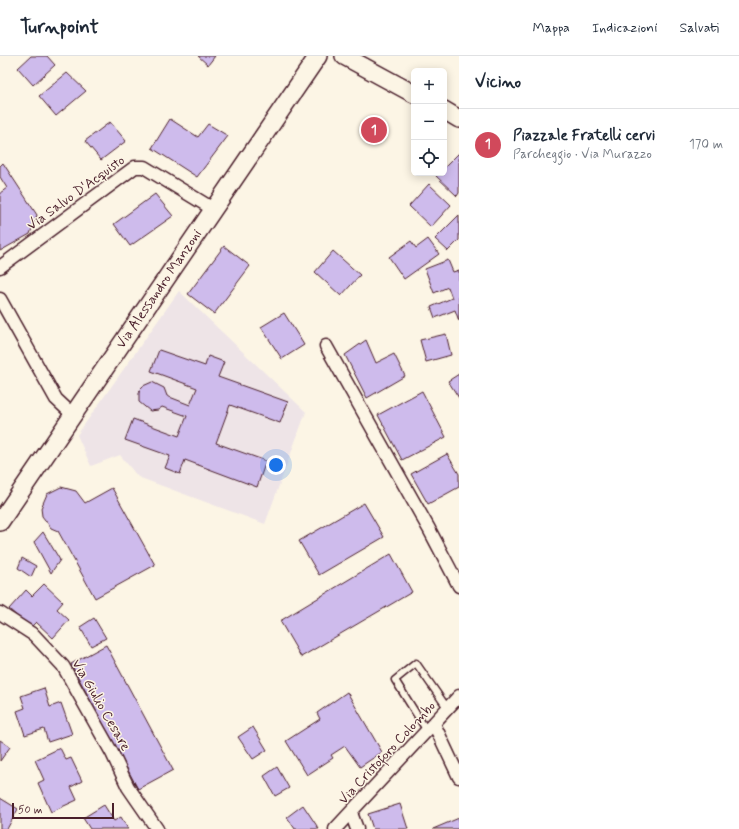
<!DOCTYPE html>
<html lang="it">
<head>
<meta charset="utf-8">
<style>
	body { margin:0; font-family:Mynerve,sans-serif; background:#f2f2f3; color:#1f2937 }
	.controls { position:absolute; right:12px; top:12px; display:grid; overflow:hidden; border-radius:6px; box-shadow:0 2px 10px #0003 }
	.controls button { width:36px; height:36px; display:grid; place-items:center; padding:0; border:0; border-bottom:1px solid #e0e1e3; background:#fff; color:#1f2937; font:20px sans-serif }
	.scale { position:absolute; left:12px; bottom:10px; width:102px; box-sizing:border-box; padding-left:4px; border:2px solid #4a1f2b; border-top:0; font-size:11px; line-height:14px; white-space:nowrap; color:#4a1f2b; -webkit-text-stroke:3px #fcf5e5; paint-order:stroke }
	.you { position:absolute; left:276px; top:409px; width:14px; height:14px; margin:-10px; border:3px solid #fff; border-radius:50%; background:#1a73e8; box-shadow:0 0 0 6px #1a73e833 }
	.badge { display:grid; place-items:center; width:26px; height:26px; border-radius:50%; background:#d1495b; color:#fff; font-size:13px; font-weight:700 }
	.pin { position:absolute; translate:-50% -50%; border:2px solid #fff; box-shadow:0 1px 4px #0006 }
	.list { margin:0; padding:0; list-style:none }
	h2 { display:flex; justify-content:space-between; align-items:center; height:52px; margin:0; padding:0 16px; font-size:17px }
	h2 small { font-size:13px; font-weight:400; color:#747a83 }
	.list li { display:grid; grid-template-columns:26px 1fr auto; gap:12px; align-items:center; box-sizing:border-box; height:72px; padding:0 16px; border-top:1px solid #e0e1e3 }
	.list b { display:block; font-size:15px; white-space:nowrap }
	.list p { margin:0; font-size:13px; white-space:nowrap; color:#747a83 }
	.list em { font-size:13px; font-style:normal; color:#747a83 }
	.icon { flex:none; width:22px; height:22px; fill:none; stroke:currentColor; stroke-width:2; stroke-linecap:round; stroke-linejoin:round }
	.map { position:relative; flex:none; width:459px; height:773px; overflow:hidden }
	header { display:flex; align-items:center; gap:24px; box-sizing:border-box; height:56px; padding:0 20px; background:#fff; border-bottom:1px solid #e0e1e3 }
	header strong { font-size:19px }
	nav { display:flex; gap:22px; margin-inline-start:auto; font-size:14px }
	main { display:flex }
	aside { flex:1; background:#fff }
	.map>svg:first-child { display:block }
</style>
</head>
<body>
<header>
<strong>Turnpoint</strong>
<nav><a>Mappa</a><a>Indicazioni</a><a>Salvati</a></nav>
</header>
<main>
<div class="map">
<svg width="459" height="773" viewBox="0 0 459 773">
	<rect width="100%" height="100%" fill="#fcf5e5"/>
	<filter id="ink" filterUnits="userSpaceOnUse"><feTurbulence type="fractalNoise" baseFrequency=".025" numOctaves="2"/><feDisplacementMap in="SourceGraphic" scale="8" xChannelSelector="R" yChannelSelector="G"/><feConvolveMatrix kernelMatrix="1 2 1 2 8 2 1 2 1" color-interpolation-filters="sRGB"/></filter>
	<g filter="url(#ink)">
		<!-- built -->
		<path fill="#eee4e7" d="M179,235L306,356L265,468L138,421L120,399L91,410L77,379Z"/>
		<!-- building -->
		<g fill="#cebbec" stroke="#4a1f2b">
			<path d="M31,0H47L55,9L33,29L18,12Z"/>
			<path d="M198,0H215L208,9Z"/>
			<path d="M67,17L86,35L56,60L39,40Z"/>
			<path d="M170,63L198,81L208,68L228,80L197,121L152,92Z"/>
			<path d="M110,66L126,85L101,104L85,85Z"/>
			<path d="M459,97V137L457,140L436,120L439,117H444V112Z"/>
			<path d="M3,107L37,159L30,178L0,195V137L7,132L0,121V110Z"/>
			<path d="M429,128L451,149L431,171L409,150Z"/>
			<path d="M155,138L173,160L130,190L114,168Z"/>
			<path d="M459,159V184L448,195L435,183Z"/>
			<path d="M428,183L439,198L404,223L389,201L411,185L416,192Z"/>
			<path d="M224,190L250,210L214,258L188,238Z"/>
			<path d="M333,195L360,219L341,240L315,216Z"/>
			<path d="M448,204L453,216L459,214V265L455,254L435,262L431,251L452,242L448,231L434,237L425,213Z"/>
			<path d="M284,257L304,289L282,303L261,271Z"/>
			<path d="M446,278L451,299L426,306L420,284Z"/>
			<path d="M366,284L376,307L394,298L405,320L367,342L345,299Z"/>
			<path d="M159,294L205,310L208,300L224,306L218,321L288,346L280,367L230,349L216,387L266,405L257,431L185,404L180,418L165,412L170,400L125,384L133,363L179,380L187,360L162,351L158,354L150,355L139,346V337L140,333L143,330L152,326L164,332L167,340L190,349L197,332L151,315Z"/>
			<path d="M459,318V342L448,325Z"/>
			<path d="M422,335L446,381L402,404L378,359Z"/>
			<path d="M447,398L459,418V431L428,448L411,418Z"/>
			<path d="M61,431L76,435L85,447L112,432L155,509L95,542L58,475L51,472L42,460L41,452L47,438Z"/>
			<path d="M364,447L384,481L319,519L299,485Z"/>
			<path d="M43,476L60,504L51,517L34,486Z"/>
			<path d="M391,498L412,536L301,601L280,565Z"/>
			<path d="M22,502L36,510L31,521L18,512Z"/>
			<path d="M44,528L63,546L57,553L69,564L53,582L36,566L30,572L9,553L26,534L32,540Z"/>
			<path d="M94,562L106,582L91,590L80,571Z"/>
			<path d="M106,589L173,714L138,733L71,608Z"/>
			<path d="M44,632L50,651L61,647L72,678L48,686L44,673L25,679L17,655L25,652L21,640Z"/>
			<path d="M347,636L382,696L360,711L345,690L331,699L333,702L307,719L286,685L320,663L317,657Z"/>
			<path d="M253,671L267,694L253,703L238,681Z"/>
			<path d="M0,684L10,691L0,705Z"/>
			<path d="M60,692L66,704L71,702L82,725L71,731L77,744L51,756L38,727L44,724L35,704Z"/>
			<path d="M277,711L289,732L275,740L264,720Z"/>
			<path d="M0,742L18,753L7,773H0Z"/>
			<path d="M400,748L408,773H373L368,758Z"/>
			<path d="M104,749L114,765L121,761L128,773H90L83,762Z"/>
			<path d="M303,749L319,773H295L287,761Z"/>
			<path d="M459,762V773H433Z"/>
		</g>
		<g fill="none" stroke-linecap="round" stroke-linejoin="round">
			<!-- service casing -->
			<g stroke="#4a1f2b" stroke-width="9">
				<path id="service" d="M427,675L395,624L416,607L448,653"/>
			</g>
			<!-- minor casing -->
			<g stroke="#4a1f2b" stroke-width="15">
				<g id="minor">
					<path d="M0,211L135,111H144L213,153"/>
					<path d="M0,243L56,343L73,359"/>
					<path d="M326,290L429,473L459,530"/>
					<path d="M0,557L34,579L63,610L112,697L128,731L157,773"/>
					<path d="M434,668L459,721"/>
					<path d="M351,757L357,773"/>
					<path d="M335,773L459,640"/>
				</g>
			</g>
			<!-- secondary casing -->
			<g stroke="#4a1f2b" stroke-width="20">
				<g id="secondary">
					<path d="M344,0L414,38"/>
					<path d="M444,54L459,63"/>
					<path id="s1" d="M0,466L318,0"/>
				</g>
			</g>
			<!-- service -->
			<use href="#service" stroke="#fcf5e5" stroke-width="6"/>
			<!-- minor -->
			<use href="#minor" stroke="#fcf5e5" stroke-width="12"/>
			<!-- secondary -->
			<use href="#secondary" stroke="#fcf5e5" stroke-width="17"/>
		</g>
	</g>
	<g text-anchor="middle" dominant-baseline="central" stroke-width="3" stroke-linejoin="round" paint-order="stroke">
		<!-- street labels -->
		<g font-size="14" fill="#4a1f2b" stroke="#fcf5e5">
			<text transform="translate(76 137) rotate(-36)">Via Salvo D'Acquisto</text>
			<text stroke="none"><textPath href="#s1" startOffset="282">Via Alessandro Manzoni</textPath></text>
			<text transform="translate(101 649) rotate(60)">Via Giulio Cesare</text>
			<text transform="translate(387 697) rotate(-47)">Via Cristoforo Colombo</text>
		</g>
	</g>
</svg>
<div class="controls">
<button>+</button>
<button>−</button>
<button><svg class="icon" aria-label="locate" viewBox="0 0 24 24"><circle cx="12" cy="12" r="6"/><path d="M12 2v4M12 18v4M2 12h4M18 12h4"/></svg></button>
</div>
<div class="scale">50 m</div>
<div class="you"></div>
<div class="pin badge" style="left:374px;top:74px">1</div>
</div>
<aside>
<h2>Vicino<small></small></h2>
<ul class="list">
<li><span class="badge">1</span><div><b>Piazzale Fratelli cervi</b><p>Parcheggio · Via Murazzo</p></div><em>170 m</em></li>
</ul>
</aside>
</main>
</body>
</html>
